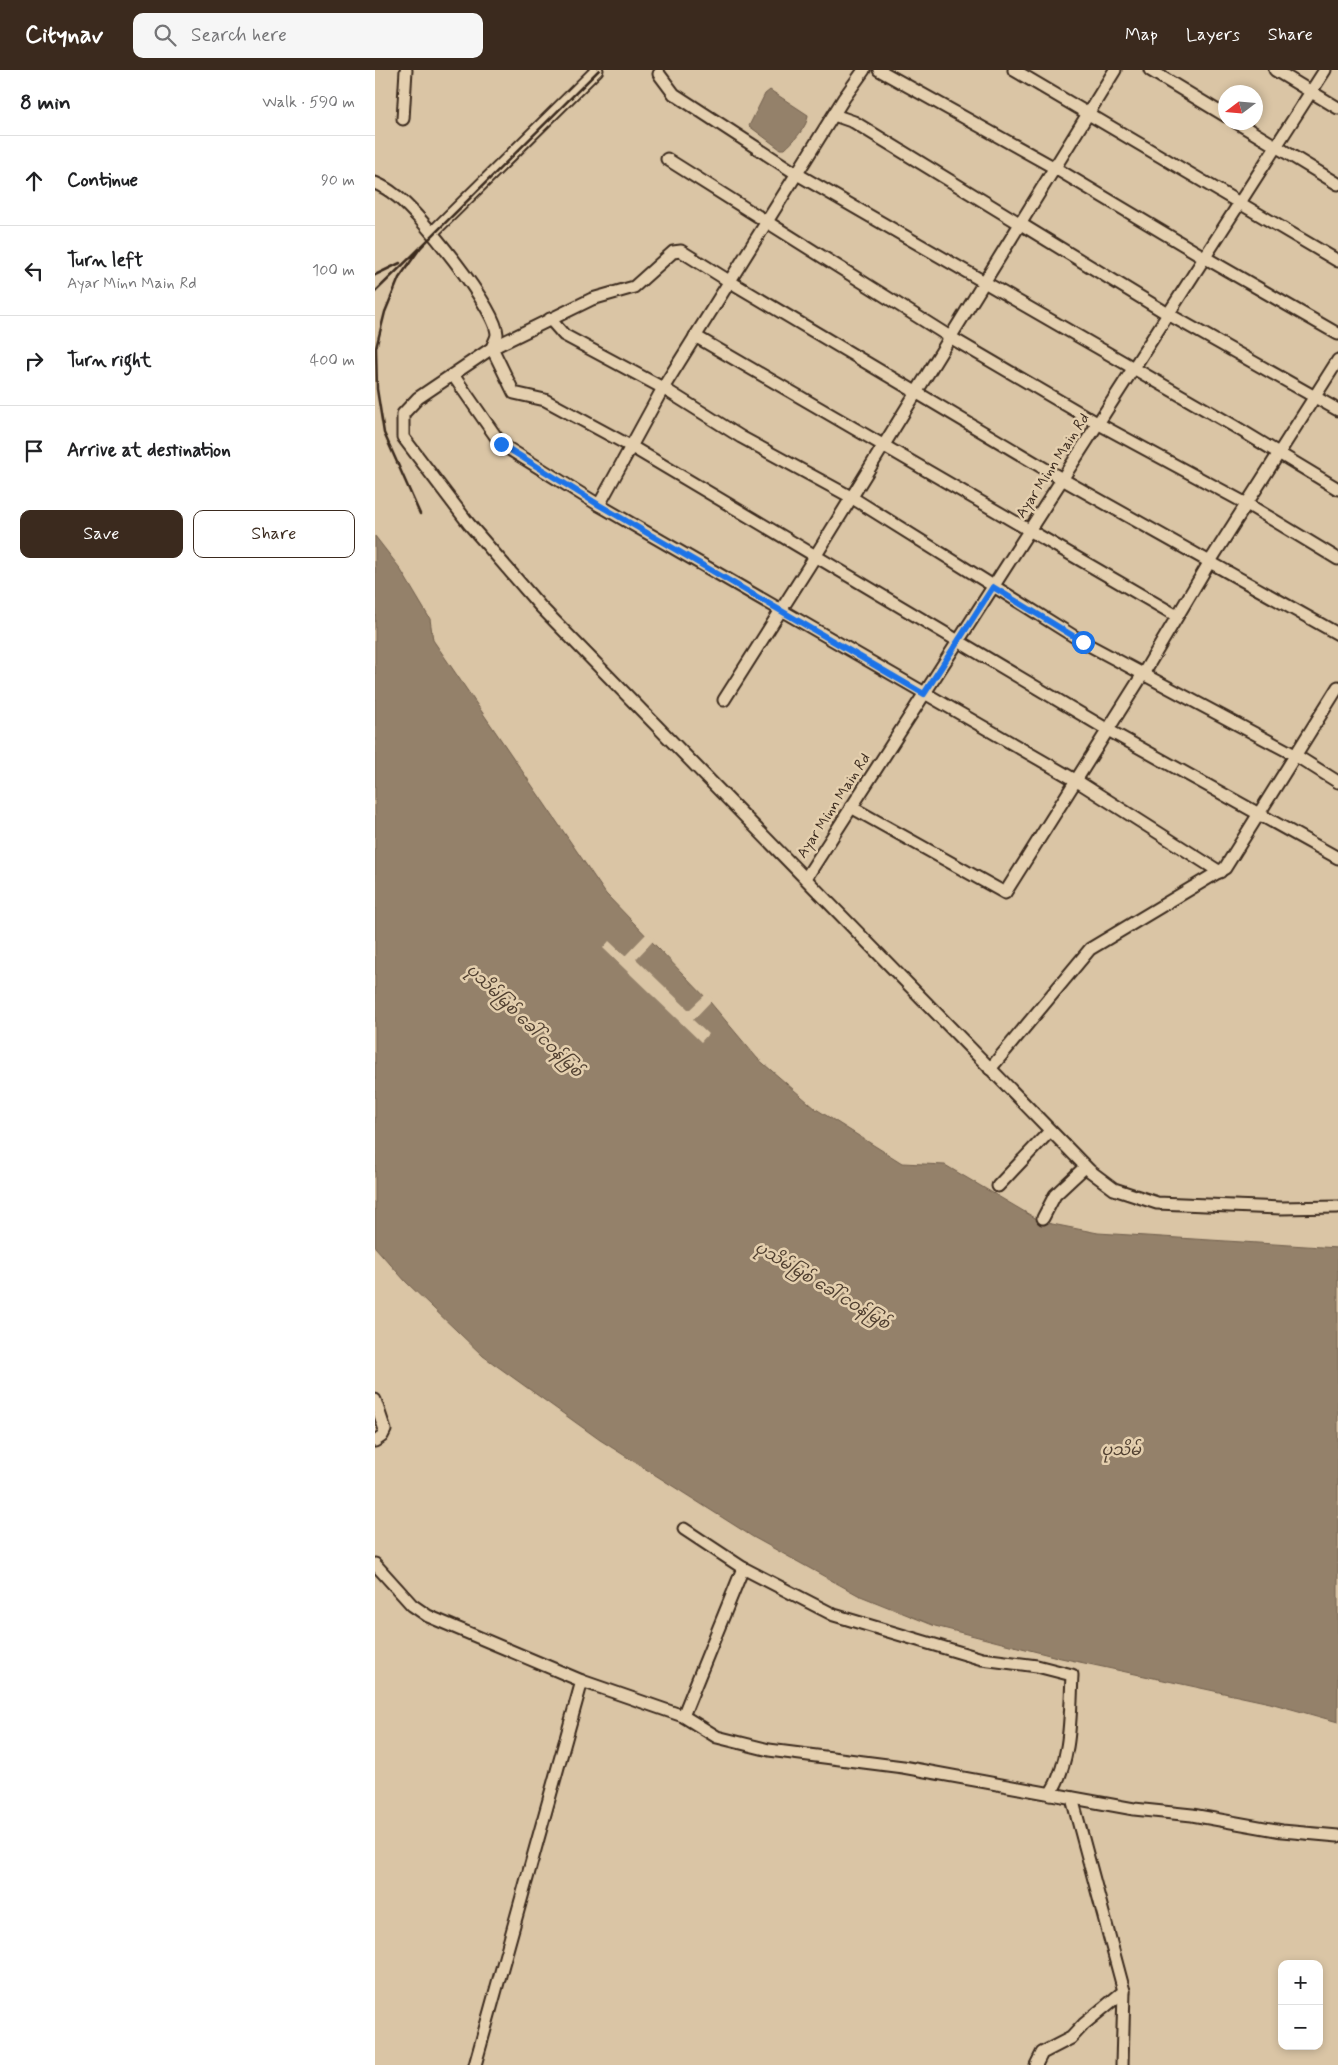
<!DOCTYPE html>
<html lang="en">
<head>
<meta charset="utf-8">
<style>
	body { margin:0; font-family:Mynerve,"Noto Sans Myanmar",sans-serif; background:#f6f6f6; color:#202124 }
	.controls { position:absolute; right:15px; bottom:15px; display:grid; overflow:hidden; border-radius:10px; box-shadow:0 2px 8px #0003 }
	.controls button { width:45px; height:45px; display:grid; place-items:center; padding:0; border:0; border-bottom:1px solid #e0e0e0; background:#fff; color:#202124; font:25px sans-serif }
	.compass { position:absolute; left:843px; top:15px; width:45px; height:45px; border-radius:50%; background:#fff; box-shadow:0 2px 8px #0003; rotate:254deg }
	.stop { position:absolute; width:15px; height:15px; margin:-11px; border:4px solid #1a73e8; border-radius:50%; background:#fff }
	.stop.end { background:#1a73e8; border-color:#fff; box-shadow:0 1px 5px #0008 }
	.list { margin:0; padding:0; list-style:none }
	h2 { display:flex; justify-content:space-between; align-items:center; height:65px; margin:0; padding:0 20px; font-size:21px }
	h2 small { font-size:16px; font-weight:400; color:#757577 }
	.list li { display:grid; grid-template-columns:32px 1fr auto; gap:15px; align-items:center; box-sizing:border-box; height:90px; padding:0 20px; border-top:1px solid #e0e0e0 }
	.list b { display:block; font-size:19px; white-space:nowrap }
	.list p { margin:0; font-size:16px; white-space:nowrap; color:#757577 }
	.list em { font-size:16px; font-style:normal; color:#757577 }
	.actions { display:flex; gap:10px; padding:15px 20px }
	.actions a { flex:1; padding:11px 0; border:1px solid #3b2a1e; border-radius:10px; text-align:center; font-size:18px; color:#3b2a1e }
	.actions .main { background:#3b2a1e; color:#fff }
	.icon { flex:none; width:28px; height:28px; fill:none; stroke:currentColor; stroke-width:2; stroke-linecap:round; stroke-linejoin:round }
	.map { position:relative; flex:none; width:963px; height:1995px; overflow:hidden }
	header { display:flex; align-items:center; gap:30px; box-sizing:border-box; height:70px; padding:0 25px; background:#3b2a1e; color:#fff }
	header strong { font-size:24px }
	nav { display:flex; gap:28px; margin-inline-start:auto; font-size:18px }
	.search { width:350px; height:45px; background:#f6f6f6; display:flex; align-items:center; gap:12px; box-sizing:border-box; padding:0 18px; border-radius:10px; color:#757577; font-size:19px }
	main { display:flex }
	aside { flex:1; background:#fff }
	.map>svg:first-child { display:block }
</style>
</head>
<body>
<header>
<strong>Citynav</strong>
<div class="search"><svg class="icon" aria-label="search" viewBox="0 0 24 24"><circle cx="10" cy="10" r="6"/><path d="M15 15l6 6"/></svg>Search here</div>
<nav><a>Map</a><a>Layers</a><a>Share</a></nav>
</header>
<main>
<aside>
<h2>8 min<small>Walk · 590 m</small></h2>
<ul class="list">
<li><svg class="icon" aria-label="ahead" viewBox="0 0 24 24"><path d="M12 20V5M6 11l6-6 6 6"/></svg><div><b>Continue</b></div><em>90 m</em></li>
<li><svg class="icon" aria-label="left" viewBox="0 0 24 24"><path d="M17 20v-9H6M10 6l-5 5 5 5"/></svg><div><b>Turn left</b><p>Ayar Minn Main Rd</p></div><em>100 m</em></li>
<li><svg class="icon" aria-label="right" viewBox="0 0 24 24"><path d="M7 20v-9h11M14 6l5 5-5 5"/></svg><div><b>Turn right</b></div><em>400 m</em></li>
<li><svg class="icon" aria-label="arrive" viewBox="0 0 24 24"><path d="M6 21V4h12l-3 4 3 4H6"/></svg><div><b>Arrive at destination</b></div></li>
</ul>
<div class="actions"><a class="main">Save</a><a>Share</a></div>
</aside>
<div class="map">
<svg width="963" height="1995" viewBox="0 0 963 1995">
	<rect width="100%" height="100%" fill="#dac5a5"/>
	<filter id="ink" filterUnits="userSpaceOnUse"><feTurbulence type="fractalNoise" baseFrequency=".02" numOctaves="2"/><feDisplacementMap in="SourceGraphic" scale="10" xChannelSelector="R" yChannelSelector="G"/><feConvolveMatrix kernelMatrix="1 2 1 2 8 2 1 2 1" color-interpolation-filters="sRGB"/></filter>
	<g filter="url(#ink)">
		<!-- water -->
		<g fill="#94816a" stroke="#705e4c">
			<path d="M395,20L433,45C433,56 418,72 410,79H405L374,56L390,24Z"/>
			<path d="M0,466L24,497L55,549L58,570L231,824L335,932L382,988L441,1039L527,1093L570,1095L667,1152L723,1163L963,1178V1652L895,1633L686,1588L560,1556L483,1525L378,1467L225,1370L108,1286L31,1212L0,1177Z"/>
		</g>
		<!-- pier -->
		<path fill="#dac5a5" d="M272,863L279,870L261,889L314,940L331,924L337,930L318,950L333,964L326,972L228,878L234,871L250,886Z"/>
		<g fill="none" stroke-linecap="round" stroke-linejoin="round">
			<!-- minor casing -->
			<g stroke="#3b2a1e" stroke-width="15">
				<g id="minor">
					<path d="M504,0L680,98L829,187L963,264"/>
					<path d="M639,0L963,191"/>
					<path d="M775,0L851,46"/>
					<path d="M900,0L963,38"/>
					<path d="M284,4L299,24L422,104L859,356L963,419"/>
					<path d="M459,45L479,52L793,244L963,340"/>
					<path d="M28,49L31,0"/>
					<path d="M861,52L963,114"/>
					<path d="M292,89L575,267L722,353L872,434L963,489"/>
					<path d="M0,113C7,116 14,120 20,125C43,141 121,238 122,264C122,268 118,274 117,278L43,328L28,344V367L94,454L165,536L715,1101L739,1119L782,1133L906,1138L963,1137"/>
					<path d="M57,163L222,0"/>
					<path d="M175,249L189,265L288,318L366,367L476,427L708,572L920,685L963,712"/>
					<path d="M320,266L802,546"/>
					<path d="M78,305L126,374L224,435L702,711L845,802"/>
					<path d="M224,435L288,318L469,28L489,0"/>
					<path d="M963,564L687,409L354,211L306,181L298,182L259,217L217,229L117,278L139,323L170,330L257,377L733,660L963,788"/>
					<path d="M349,630L441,485L740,0"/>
					<path d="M476,737L630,823L768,604L834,493L963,290"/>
					<path d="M431,808L950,0"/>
					<path d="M615,999L715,879L850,798L963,617"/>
					<path d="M623,1116L675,1061"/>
					<path d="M668,1148L680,1125L710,1097"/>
					<path d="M0,1330L10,1360L7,1366L0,1371"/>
					<path d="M309,1459L368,1498L459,1545L607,1589L662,1596L697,1605C695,1644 697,1691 675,1724"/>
					<path d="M0,1494L37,1535L53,1546L207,1611L308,1646L342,1667L394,1680L528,1697L759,1739L817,1745L907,1761L963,1766"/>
					<path d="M308,1646L368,1498"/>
					<path d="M100,1995L207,1611"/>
					<path d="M661,1995L667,1983L696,1968L709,1954L749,1921L697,1728"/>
					<path d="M747,1995L749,1921"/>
				</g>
			</g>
			<!-- minor -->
			<use href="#minor" stroke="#e4cfae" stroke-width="11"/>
			<!-- rail -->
			<g stroke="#3b2a1e" stroke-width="2.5">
				<path d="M46,177L224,0"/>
				<path d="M0,205L25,193"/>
				<path d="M0,222L46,177L24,208L10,242L1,278L2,319L9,363L45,444"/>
			</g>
		</g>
	</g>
	<g fill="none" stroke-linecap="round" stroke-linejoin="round" filter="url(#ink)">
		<!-- route -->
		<path stroke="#1a73e8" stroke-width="6" d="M126,374L224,435L549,624L618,517L708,572"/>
	</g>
	<g text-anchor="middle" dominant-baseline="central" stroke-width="5" stroke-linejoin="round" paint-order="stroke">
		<!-- street labels -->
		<g font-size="15" fill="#3b2a1e" stroke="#e4cfae">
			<text transform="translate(678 396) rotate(-57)">Ayar Minn Main Rd</text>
			<text transform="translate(459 736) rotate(-57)">Ayar Minn Main Rd</text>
		</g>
		<!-- water labels -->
		<g font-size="16" font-style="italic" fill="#514031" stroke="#e4cfae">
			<text transform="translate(149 951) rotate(44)">ပုသိမ်မြစ် ခေါ် ငဝန်မြစ်</text>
			<text transform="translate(447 1216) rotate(31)">ပုသိမ်မြစ် ခေါ် ငဝန်မြစ်</text>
			<text x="746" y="1380">ပုသိမ်</text>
		</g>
	</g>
</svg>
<div class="controls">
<button>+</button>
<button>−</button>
</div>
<svg class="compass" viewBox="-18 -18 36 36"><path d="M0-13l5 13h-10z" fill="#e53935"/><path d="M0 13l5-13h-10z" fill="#757577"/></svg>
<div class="stop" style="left:708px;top:572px"></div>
<div class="stop end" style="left:126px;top:374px"></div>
</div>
</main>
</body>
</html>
